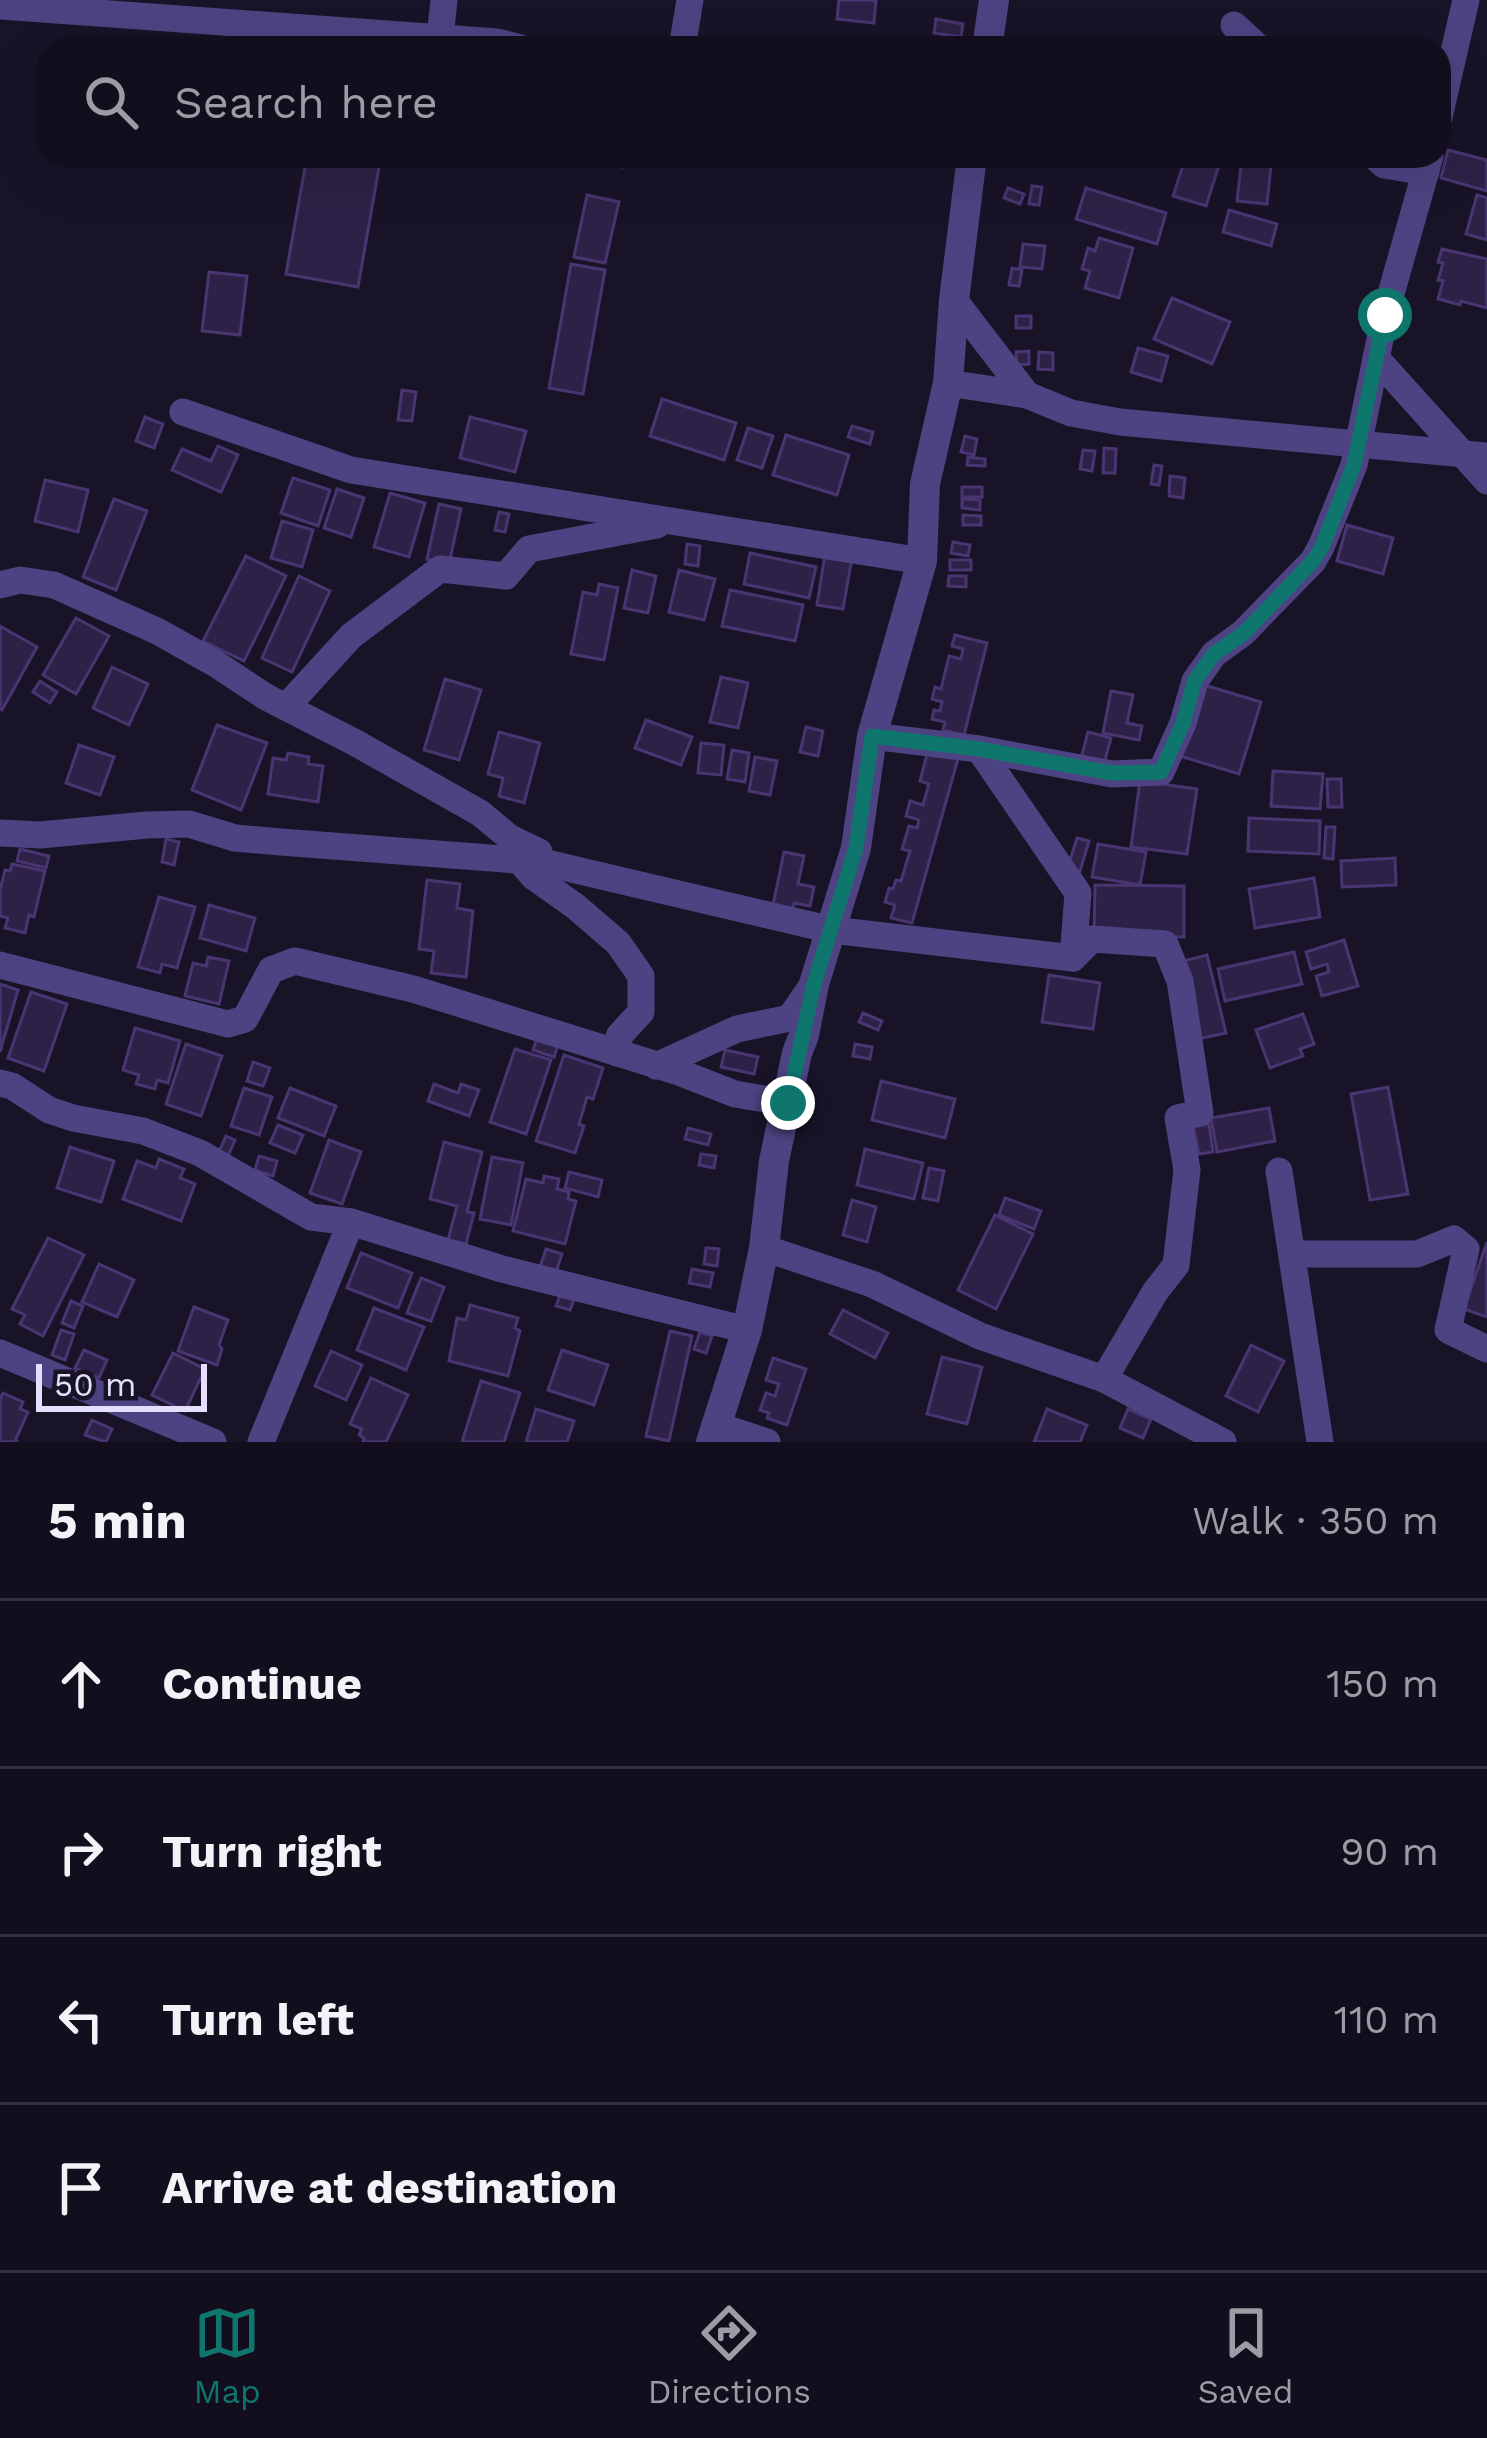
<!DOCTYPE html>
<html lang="en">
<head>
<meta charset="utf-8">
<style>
	body { margin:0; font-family:"Work Sans",sans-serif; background:#1c1727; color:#f1f3f6 }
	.scale { position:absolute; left:36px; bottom:30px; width:171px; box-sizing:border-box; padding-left:12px; border:6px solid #e5defc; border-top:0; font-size:33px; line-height:42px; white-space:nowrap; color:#e5defc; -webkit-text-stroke:9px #191328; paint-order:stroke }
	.stop { position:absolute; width:36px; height:36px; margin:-27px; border:9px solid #0f766e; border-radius:50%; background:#fff }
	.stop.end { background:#0f766e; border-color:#fff; box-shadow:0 3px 12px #0008 }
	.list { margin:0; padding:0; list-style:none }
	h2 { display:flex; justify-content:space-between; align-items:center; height:156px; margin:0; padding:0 48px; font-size:51px }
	h2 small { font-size:39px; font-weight:400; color:#9d9ca4 }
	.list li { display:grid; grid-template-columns:78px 1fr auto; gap:36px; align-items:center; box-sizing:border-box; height:168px; padding:0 48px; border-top:3px solid #322e3c }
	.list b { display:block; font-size:45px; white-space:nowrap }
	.list em { font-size:39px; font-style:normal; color:#9d9ca4 }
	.icon { flex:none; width:66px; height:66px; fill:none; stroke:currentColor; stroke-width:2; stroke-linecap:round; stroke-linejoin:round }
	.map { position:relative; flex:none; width:1487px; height:1442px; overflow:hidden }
	.search { position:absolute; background:#130e1e; box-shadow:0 12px 48px #0002; left:36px; right:36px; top:36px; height:132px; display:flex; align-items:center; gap:30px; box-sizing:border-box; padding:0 42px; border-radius:36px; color:#9d9ca4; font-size:45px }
	.sheet { height:828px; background:#130e1e }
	nav { display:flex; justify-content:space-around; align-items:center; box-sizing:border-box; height:168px; border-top:3px solid #322e3c; background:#130e1e; font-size:33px; color:#9d9ca4 }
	nav a { display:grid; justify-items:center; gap:6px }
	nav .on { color:#0f766e }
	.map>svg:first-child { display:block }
</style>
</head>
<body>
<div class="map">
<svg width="1487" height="1442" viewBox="0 0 1487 1442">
	<rect width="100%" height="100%" fill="#191328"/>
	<!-- building -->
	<g fill="#2e2147" stroke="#493571" stroke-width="3">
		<path d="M839,0H876L874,23L837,19Z"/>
		<path d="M936,19L963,24L961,37L934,33Z"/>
		<path d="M921,39L948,42V48H920Z"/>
		<path d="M1448,150L1487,160V191L1441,178Z"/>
		<path d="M307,156H381L358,287L286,274Z"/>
		<path d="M593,156H624L622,167L592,161Z"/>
		<path d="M1051,156H1086L1084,164Z"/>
		<path d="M1186,156H1222L1206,206L1173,196Z"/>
		<path d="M1242,156H1272L1267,204L1237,201Z"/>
		<path d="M1032,186L1042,187L1039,205L1029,204Z"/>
		<path d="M1008,188L1024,194L1020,204L1004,198Z"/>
		<path d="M1086,188L1166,213L1157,244L1076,219Z"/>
		<path d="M587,195L619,202L605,263L574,257Z"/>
		<path d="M1477,195L1487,198V240L1466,234Z"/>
		<path d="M1229,210L1277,224L1271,246L1223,232Z"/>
		<path d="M1099,238L1133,248L1119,298L1085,288L1090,271L1082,269L1088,248L1095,251Z"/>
		<path d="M1023,244L1045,246L1042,269L1020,267Z"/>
		<path d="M1442,249L1487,259V308L1461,301L1460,305L1438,299L1443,281L1438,280L1443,263L1438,262Z"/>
		<path d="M571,264L605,270L583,394L549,388Z"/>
		<path d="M1012,268L1022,270L1019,286L1009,285Z"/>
		<path d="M209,272L247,276L240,335L202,331Z"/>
		<path d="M1172,298L1230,322L1212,364L1154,339Z"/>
		<rect x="1016" y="316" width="15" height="12"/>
		<path d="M1138,348L1168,356L1161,381L1131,372Z"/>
		<path d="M1029,351V364L1017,365L1016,352Z"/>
		<path d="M1039,352L1053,353V370L1038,369Z"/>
		<path d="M402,390L416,392L412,421L398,420Z"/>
		<path d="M662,399L736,423L724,460L650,436Z"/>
		<path d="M145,417L163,424L154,448L136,441Z"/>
		<path d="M470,417L526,431L515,472L460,458Z"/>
		<path d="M852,426L873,432L870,444L848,437Z"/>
		<path d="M748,428L773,436L762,468L737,460Z"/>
		<path d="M786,435L849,455L837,495L773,475Z"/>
		<path d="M965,436L977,439L974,455L961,452Z"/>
		<path d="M218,446L238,455L221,492L172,470L182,449L211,461Z"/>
		<path d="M1104,448L1116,449L1115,473H1103Z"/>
		<path d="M1083,450L1095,451L1092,471L1080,469Z"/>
		<path d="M968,457L985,459V466L967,465Z"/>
		<path d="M1154,465L1162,466L1159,485L1151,484Z"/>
		<path d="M1170,476L1185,478L1183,498L1169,496Z"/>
		<path d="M293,478L330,490L318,526L281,513Z"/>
		<path d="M45,480L88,490L78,532L35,521Z"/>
		<rect x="962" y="487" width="20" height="10"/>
		<path d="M337,489L364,498L351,537L324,528Z"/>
		<path d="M390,493L425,503L409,557L374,547Z"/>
		<path d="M114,499L147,511L116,590L83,577Z"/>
		<path d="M962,499L980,500V510L962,508Z"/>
		<path d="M439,504L461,509L449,564L427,559Z"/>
		<path d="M499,512L509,514L505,532L495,530Z"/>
		<path d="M963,515L981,516V525H963Z"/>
		<path d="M282,521L313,530L302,567L271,558Z"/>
		<path d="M1347,525L1393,538L1383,574L1337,561Z"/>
		<path d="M953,542L970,545L968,556L951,553Z"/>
		<path d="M687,544L700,546L698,566L685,564Z"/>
		<path d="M750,553L816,567L809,598L744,584Z"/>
		<path d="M825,554L852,558L843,609L817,605Z"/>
		<path d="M246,556L286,576L244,661L203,641Z"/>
		<rect x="950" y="560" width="21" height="10"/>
		<path d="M632,570L656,576L648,613L624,608Z"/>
		<path d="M679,570L715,579L704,620L669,612Z"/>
		<path d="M299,576L330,591L292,672L262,658Z"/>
		<path d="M949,576H966V587L948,586Z"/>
		<path d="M599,584L618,588L604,660L571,654L583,592L597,595Z"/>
		<path d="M730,590L803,605L795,641L722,626Z"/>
		<path d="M76,618L109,636L76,694L43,675Z"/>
		<path d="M0,626L37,647L2,710L0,709Z"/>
		<path d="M955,635L987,643L964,735L943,730L945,722L932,719L934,710L940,711L942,702L932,699L935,687L941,689L949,656L961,659L963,649L952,646Z"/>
		<path d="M112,667L148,684L129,725L93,708Z"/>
		<path d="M721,677L748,683L738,728L710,722Z"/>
		<path d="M445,679L481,690L459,760L424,750Z"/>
		<path d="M40,681L57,692L50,703L33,692Z"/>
		<path d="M1201,684L1261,702L1239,774L1180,756Z"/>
		<path d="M1111,691L1133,695L1127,723L1142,726L1139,740L1103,733Z"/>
		<path d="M646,720L692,737L681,765L635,748Z"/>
		<path d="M217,725L267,743L241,810L192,790Z"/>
		<path d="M806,727L823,731L818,756L800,752Z"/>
		<path d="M499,732L540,743L524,803L499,796L503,778L488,774Z"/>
		<path d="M1088,732L1111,738L1104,764L1081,758Z"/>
		<path d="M701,743L724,745L721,775L698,773Z"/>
		<path d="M79,745L114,757L100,795L66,783Z"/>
		<path d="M929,747L959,755L912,923L891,918L895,905L885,902L889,888L893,889L896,880L901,881L910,851L902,849L909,826L917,828L919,820L906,816L910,801L923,805L929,784L920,781Z"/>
		<path d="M732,750L749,753L745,782L727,779Z"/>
		<path d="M288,753L309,757L308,764L323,766L318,802L268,794L273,758L286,760Z"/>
		<path d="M755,757L777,761L770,795L749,791Z"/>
		<path d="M1273,771L1323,774L1320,809L1271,806Z"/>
		<path d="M1327,779H1341L1342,807H1328Z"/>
		<path d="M1140,781L1197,789L1187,854L1131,847Z"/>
		<path d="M1249,818L1320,821L1319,854L1248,851Z"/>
		<path d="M1326,827H1335L1333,859L1324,858Z"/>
		<path d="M1077,838L1089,841L1080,871L1068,867Z"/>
		<path d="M166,839L179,842L174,865L162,862Z"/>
		<path d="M1098,844L1146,852L1140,885L1092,877Z"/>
		<path d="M20,849L49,856L46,868L17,861Z"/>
		<path d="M784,852L804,856L798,884L814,887L810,906L794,903L793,909L773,905Z"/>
		<path d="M1395,858L1396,885L1342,887L1341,861Z"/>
		<path d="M12,864L45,871L34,917L29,915L25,933L5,928L8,918L0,916V891L5,870L10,871Z"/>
		<path d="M1314,878L1320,917L1255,928L1249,889Z"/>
		<path d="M427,880L460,884L457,908L473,911L466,977L431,973L434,951L419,949Z"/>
		<path d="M1095,885L1184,886V937L1094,935Z"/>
		<path d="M159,897L195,907L177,968L162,964L160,973L138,967Z"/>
		<path d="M209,905L255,918L246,951L200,938Z"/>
		<path d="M1344,940L1358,986L1322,996L1316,976L1329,972L1327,964L1311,969L1306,952Z"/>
		<path d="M1294,952L1302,984L1225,1001L1218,969Z"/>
		<path d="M1207,955L1226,1033L1198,1039L1179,962Z"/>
		<path d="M208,957L229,961L219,1004L185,996L193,963L206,966Z"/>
		<path d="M1049,975L1100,983L1093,1029L1042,1022Z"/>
		<path d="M0,984L18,990L0,1052Z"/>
		<path d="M31,992L67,1004L44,1071L8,1058Z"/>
		<path d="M863,1013L882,1021L878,1030L859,1022Z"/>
		<path d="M1303,1014L1314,1044L1300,1049L1303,1056L1270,1068L1256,1030Z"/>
		<path d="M135,1028L180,1041L168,1083L157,1080L155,1089L136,1084L139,1075L123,1070Z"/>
		<path d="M537,1038L558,1045L554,1057L533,1050Z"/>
		<path d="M186,1044L222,1056L201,1116L166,1104Z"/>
		<path d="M855,1044L872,1047L870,1059L853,1056Z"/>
		<path d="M515,1049L551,1060L526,1134L490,1122Z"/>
		<path d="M725,1050L758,1057L754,1074L721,1067Z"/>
		<path d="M564,1055L603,1068L593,1099L587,1097L579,1124L584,1126L575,1153L536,1141Z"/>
		<path d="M253,1062L270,1068L263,1086L247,1081Z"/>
		<path d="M881,1081L955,1099L945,1138L872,1120Z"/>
		<path d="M434,1084L458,1093L461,1084L479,1090L469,1116L428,1101Z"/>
		<path d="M1388,1087L1408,1194L1370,1200L1351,1094Z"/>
		<path d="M244,1088L272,1097L259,1135L231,1126Z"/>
		<path d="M290,1088L336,1106L324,1136L278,1118Z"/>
		<path d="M1269,1108L1275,1141L1217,1152L1211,1118Z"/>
		<path d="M1209,1124L1213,1152L1199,1154L1193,1125Z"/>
		<path d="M278,1125L303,1135L295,1153L270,1143Z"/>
		<path d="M688,1128L711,1134L708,1145L685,1139Z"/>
		<path d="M226,1136L235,1140L227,1158L218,1154Z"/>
		<path d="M329,1140L361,1152L342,1204L310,1193Z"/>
		<path d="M444,1142L482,1152L467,1212L474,1213L466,1244L448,1240L457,1206L430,1199Z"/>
		<path d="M70,1147L114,1161L101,1202L57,1188Z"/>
		<path d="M865,1149L923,1163L914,1199L857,1185Z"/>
		<path d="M701,1154L716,1156L714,1168L699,1165Z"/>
		<path d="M259,1156L277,1161L273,1176L255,1170Z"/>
		<path d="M492,1157L523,1163L511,1225L480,1219Z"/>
		<path d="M159,1159L184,1169L180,1178L195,1184L181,1221L123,1199L137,1161L156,1168Z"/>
		<path d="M929,1168L944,1171L938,1201L923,1198Z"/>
		<path d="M569,1172L602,1180L598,1197L565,1188Z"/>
		<path d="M544,1176L559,1179L557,1189L569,1192L568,1199L576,1201L565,1244L513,1231L526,1179L543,1183Z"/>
		<path d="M1005,1198L1041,1211L1034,1229L999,1215Z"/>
		<path d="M852,1200L876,1207L867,1242L843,1235Z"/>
		<path d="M995,1215L1033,1234L996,1309L958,1290Z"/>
		<path d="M48,1238L84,1255L43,1336L20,1324L25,1315L12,1309Z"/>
		<path d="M1487,1242V1317L1464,1309Z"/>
		<path d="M706,1248L719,1249L717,1266L704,1264Z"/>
		<path d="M546,1249L562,1254L556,1272L540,1267Z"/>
		<path d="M361,1253L412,1273L398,1308L347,1288Z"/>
		<path d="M99,1264L134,1280L117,1317L82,1302Z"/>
		<path d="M692,1269L713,1273L710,1287L689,1283Z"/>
		<path d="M421,1278L444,1287L431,1321L407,1313Z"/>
		<path d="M560,1296L574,1300L570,1310L556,1306Z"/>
		<path d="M71,1301L83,1306L74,1328L62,1323Z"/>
		<path d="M470,1305L518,1318L515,1328L520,1331L508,1376L449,1361L457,1318L466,1320Z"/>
		<path d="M194,1307L228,1320L219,1345L222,1349L217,1365L178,1351Z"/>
		<path d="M374,1308L424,1327L406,1370L357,1350Z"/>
		<path d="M843,1310L888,1333L875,1358L830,1334Z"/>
		<path d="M61,1330L74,1334L65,1360L52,1355Z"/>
		<path d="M670,1331L692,1336L669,1441L646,1436Z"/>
		<path d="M700,1332L712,1336L706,1353L694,1349Z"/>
		<path d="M1251,1345L1284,1361L1258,1412L1226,1396Z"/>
		<path d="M84,1350L107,1360L99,1378L75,1368Z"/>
		<path d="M562,1350L608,1365L594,1405L548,1390Z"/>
		<path d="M331,1351L362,1365L346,1400L315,1386Z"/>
		<path d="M173,1353L205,1369L185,1411L152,1395Z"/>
		<path d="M942,1357L982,1367L967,1424L927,1414Z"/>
		<path d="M773,1358L806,1369L787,1425L767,1418L769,1413L760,1410L766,1393L775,1396L779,1384L766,1380Z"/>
		<path d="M371,1378L408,1395L386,1442H363L364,1438L359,1435L362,1429L350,1424Z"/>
		<path d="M481,1381L520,1393L504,1442H462Z"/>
		<path d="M3,1393L23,1402L20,1409L28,1412L15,1441L18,1442H0V1399Z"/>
		<path d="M536,1409L574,1421L567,1442H526Z"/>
		<path d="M1047,1409L1087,1425L1080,1442H1034Z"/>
		<path d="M1128,1409L1151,1419L1143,1438L1120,1428Z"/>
		<path d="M92,1420L112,1429L106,1442L85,1435Z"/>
	</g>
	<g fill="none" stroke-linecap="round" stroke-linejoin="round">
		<!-- minor -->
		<g stroke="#4e4382" stroke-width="27">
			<path d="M0,6L497,42L521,48"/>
			<path d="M1234,25L1259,48"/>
			<path d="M440,37L444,0"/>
			<path d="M682,48L690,0"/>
			<path d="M1439,117L1466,0"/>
			<path d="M1374,156L1384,165L1426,172"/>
			<path d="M954,300L1027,395"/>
			<path d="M1376,358L1487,481"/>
			<path d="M948,383L1027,395L1071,413L1120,422L1487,456"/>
			<path d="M183,412L351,470L922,561"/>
			<path d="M0,585L20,580L54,585L157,631L216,664L266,697L354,742L480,813L510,838L539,852L542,862L832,930L1073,958L1092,939L1165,944L1180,981L1200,1113L1178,1118L1187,1170L1176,1265L1155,1292L1104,1379"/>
			<path d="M286,707L351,636L440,569L506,576L529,549L657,525"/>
			<path d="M872,736L979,749L1112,774L1161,772L1183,723L1195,681L1214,654L1243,633L1313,561L1321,547L1354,465L1385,315L1430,156"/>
			<path d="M979,749L1078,893L1073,958"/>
			<path d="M0,833L40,835L147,825L189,824L235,838L281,842L542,862"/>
			<path d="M520,861L534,877L575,906L618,943L641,976V1012L619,1036L617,1053"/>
			<path d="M0,965L228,1024L245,1019L271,970L295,961L413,989L676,1071L735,1094L788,1103"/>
			<path d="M656,1066L737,1029L790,1018L812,986"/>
			<path d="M0,1083L12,1086L49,1110L73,1118L143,1131L200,1153L311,1217L351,1222L502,1269L747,1330"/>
			<path d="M1279,1171L1320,1442"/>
			<path d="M764,1248L872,1284L980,1336L1104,1379L1223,1442"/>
			<path d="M1292,1254H1417L1454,1239L1466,1249L1448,1330L1487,1349"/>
			<path d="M0,1353L213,1442"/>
			<path d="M715,1425L767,1442"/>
			<path d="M261,1442L351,1222"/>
		</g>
		<!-- tertiary -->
		<g stroke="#4e4382" stroke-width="30">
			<path d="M987,48L994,0"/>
			<path d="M711,1442L747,1330L764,1248L774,1161L797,1053L804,1035L814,984L856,848L872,736L922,561L925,484L948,383L954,300L972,156"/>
		</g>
	</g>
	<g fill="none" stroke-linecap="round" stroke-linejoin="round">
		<!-- route -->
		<path stroke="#0f766e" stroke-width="15" d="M788,1103L814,984L856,848L872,736L979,749L1112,773L1161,772L1183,723L1195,680L1214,654L1244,633L1313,561L1322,547L1354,465L1385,315"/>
	</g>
</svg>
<div class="scale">50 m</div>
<div class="stop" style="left:1385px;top:315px"></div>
<div class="stop end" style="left:788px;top:1103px"></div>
<div class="search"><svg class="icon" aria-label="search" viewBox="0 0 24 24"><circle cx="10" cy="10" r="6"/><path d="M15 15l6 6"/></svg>Search here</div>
</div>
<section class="sheet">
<h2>5 min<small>Walk · 350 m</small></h2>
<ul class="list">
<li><svg class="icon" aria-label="ahead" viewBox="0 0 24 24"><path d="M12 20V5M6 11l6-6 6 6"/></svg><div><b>Continue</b></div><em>150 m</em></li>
<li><svg class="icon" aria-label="right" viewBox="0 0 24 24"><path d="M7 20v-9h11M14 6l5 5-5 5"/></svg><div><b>Turn right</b></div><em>90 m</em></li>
<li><svg class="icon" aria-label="left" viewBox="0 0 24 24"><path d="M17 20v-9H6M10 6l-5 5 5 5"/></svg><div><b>Turn left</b></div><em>110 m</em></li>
<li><svg class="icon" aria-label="arrive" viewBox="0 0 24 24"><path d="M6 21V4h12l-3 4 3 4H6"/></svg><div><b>Arrive at destination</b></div></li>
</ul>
</section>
<nav>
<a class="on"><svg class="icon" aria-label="map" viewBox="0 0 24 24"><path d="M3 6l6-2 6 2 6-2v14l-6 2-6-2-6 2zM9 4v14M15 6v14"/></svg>Map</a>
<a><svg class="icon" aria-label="directions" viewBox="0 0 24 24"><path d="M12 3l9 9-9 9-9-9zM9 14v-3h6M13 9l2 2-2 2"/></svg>Directions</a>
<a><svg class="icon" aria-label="saved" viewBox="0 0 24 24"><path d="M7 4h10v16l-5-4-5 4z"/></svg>Saved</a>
</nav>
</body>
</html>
